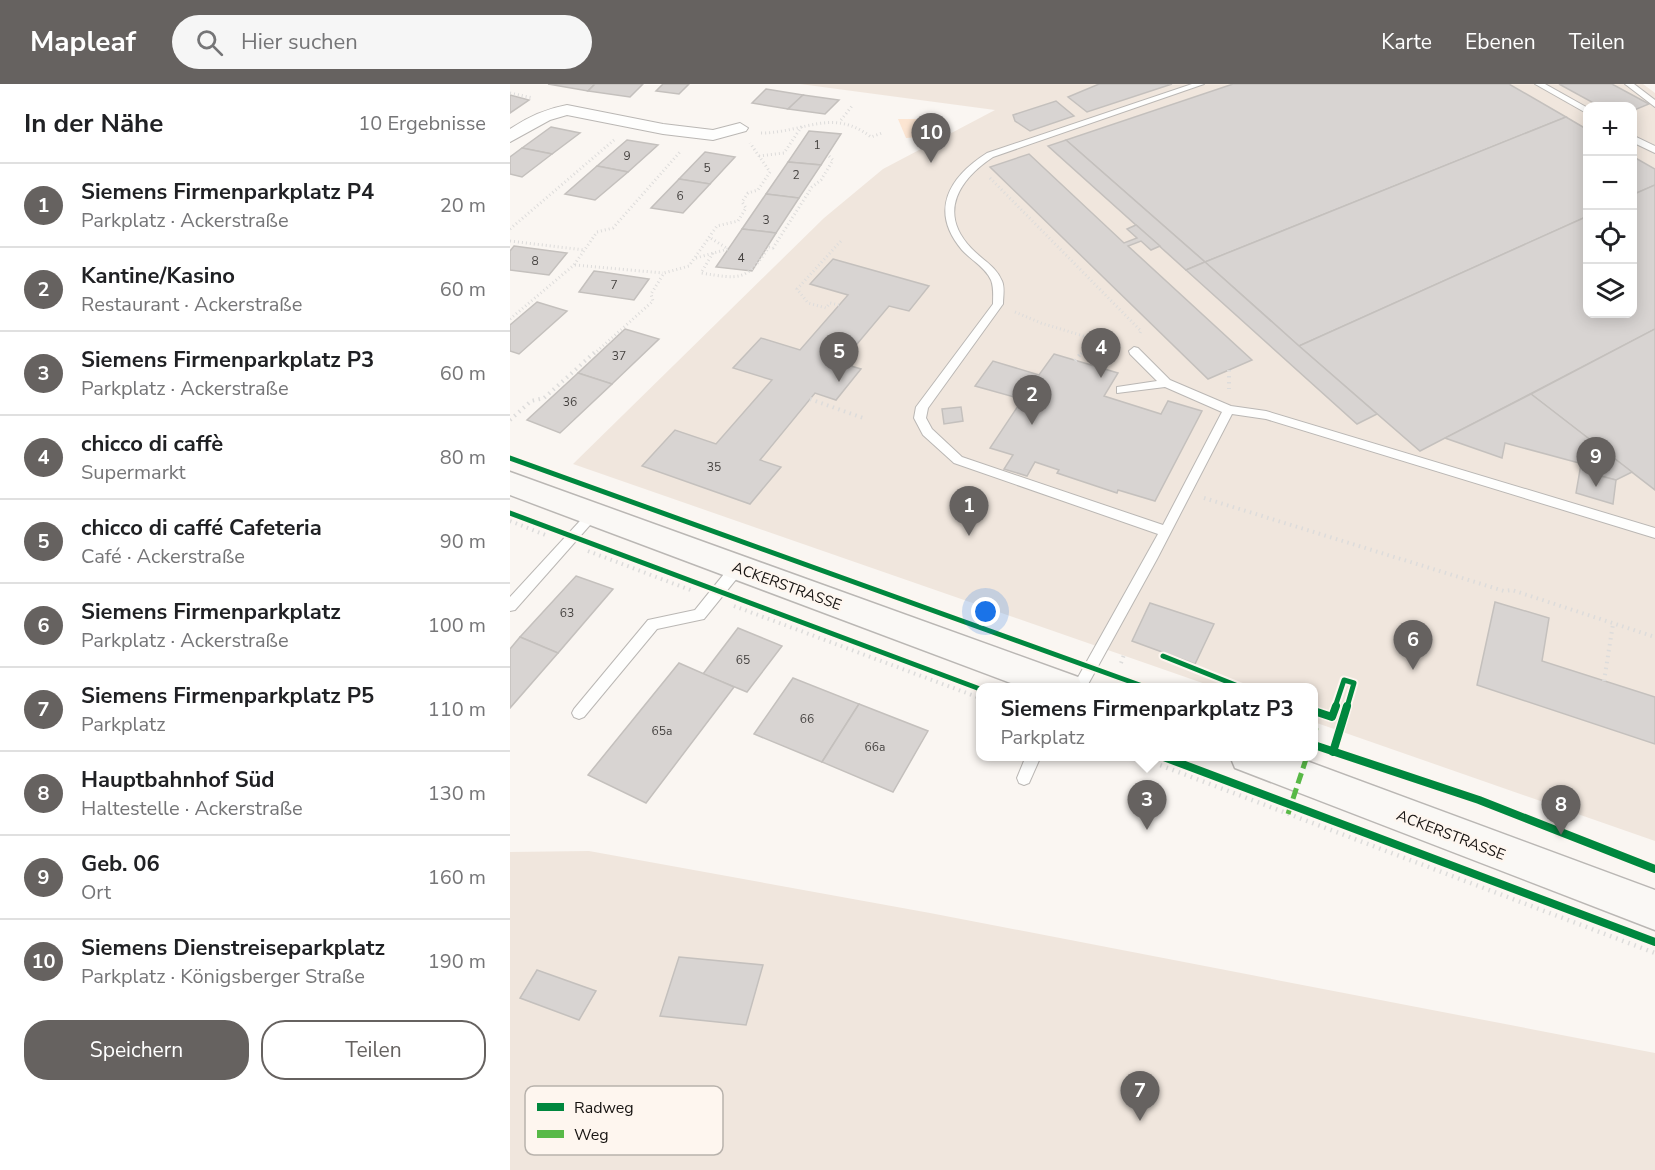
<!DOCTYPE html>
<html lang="de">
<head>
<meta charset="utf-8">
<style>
	body { margin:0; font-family:"Nunito Sans",sans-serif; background:#f6f6f6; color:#202124 }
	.controls { position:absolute; right:18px; top:18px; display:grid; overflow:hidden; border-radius:12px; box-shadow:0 3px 15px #0003 }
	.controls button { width:54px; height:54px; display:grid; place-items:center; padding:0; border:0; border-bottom:2px solid #e0e0e0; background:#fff; color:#202124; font:30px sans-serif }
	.you { position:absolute; left:476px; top:528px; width:21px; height:21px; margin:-15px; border:4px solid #fff; border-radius:50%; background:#1a73e8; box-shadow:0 0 0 9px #1a73e833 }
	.badge { display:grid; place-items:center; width:39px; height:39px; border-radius:50%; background:#666260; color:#fff; font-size:20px; font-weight:700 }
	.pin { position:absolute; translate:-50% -50px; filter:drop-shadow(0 2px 3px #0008) }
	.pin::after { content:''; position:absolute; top:32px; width:21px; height:18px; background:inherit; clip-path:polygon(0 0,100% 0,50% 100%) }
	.popup { position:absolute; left:466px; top:599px; width:342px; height:78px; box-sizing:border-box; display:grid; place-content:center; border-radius:12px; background:#fff; filter:drop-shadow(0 2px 4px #0005); font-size:20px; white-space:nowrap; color:#757577 }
	.popup b { font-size:22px; color:#202124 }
	.popup::after { content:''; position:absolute; left:50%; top:100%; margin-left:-12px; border:12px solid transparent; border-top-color:#fff }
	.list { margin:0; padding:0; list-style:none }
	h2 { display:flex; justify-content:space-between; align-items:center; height:78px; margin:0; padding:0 24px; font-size:26px }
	h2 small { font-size:20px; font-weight:400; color:#757577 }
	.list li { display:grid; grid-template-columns:39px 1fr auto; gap:18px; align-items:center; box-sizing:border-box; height:84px; padding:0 24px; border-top:2px solid #e0e0e0 }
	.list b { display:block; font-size:22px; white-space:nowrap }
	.list p { margin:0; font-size:20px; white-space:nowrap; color:#757577 }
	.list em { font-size:20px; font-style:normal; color:#757577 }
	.actions { display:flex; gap:12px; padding:18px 24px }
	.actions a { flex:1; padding:14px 0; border:2px solid #666260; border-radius:24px; text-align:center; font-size:21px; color:#666260 }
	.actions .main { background:#666260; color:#fff }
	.icon { flex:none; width:33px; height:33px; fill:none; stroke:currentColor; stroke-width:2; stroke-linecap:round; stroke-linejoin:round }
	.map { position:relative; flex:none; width:1145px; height:1086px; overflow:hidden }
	header { display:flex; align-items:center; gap:36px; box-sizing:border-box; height:84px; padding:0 30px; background:#666260; color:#fff }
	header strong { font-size:28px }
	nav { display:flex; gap:33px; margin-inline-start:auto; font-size:21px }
	.search { width:420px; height:54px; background:#f6f6f6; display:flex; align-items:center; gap:15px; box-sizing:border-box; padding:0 21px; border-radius:33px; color:#757577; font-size:22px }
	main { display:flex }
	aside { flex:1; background:#fff }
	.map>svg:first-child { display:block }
</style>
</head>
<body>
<header>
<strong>Mapleaf</strong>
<div class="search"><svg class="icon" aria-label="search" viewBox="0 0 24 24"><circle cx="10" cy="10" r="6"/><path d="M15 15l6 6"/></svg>Hier suchen</div>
<nav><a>Karte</a><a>Ebenen</a><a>Teilen</a></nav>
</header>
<main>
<aside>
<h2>In der Nähe<small>10 Ergebnisse</small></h2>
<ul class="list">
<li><span class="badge">1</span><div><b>Siemens Firmenparkplatz P4</b><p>Parkplatz · Ackerstraße</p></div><em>20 m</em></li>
<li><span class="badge">2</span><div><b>Kantine/Kasino</b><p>Restaurant · Ackerstraße</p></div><em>60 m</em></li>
<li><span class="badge">3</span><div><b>Siemens Firmenparkplatz P3</b><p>Parkplatz · Ackerstraße</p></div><em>60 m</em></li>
<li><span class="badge">4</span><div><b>chicco di caffè</b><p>Supermarkt</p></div><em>80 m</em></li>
<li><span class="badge">5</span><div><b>chicco di caffé Cafeteria</b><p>Café · Ackerstraße</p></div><em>90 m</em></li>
<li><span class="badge">6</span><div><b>Siemens Firmenparkplatz</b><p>Parkplatz · Ackerstraße</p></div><em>100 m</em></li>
<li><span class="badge">7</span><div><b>Siemens Firmenparkplatz P5</b><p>Parkplatz</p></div><em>110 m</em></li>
<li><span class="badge">8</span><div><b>Hauptbahnhof Süd</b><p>Haltestelle · Ackerstraße</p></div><em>130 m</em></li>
<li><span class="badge">9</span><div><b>Geb. 06</b><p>Ort</p></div><em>160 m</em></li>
<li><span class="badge">10</span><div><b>Siemens Dienstreiseparkplatz</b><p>Parkplatz · Königsberger Straße</p></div><em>190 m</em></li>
</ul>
<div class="actions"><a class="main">Speichern</a><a>Teilen</a></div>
</aside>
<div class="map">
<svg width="1145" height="1086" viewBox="0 0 1145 1086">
	<rect width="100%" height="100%" fill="#faf6f2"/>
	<!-- built -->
	<g fill="#f0e6dd" fill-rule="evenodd">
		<path d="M290,0H1133L1145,9V757L804,638V604L704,603L63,380L314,134L373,85L485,26ZM1078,22H1122V230H1078Z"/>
		<path d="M79,767L420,829L1145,969V1086H0V768Z"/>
	</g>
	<!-- green -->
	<path fill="#fce5d2" d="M388,35H427L425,52L396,54Z"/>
	<!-- building -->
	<g fill="#d8d4d2" stroke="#c4c0bd" stroke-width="1.5">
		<path d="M38,0H85L78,7Z"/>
		<path d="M85,0H133L120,13L78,7Z"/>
		<path d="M153,0H179L169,10L146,7Z"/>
		<path d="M589,0H662L577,28L558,13Z"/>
		<path d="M723,0H999L1056,33L695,178L556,56Z"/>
		<path d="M1049,0H1102L1139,20L1122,27V22H1089Z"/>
		<path d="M256,5L293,11L278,25L242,19Z"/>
		<path d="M0,11L19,16L0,29Z"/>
		<path d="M293,11L329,16L315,30L278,25Z"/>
		<path d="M546,17L564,32L520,47L505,37L503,31Z"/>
		<path d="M1056,33L1078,46V132L789,262L695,178Z"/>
		<path d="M41,43L70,49L42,70L12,64Z"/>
		<path d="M299,47L331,50L311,81L278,78Z"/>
		<path d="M117,56L148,61L118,88L87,82Z"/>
		<path d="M556,56L695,178L676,186L538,62Z"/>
		<path d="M12,64L42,70L12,93L0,90V73Z"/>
		<path d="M195,68L225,73L200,100L169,95Z"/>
		<path d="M519,70L614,159L627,154L617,145L626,141L650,162L641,166L631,157L618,162L742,276L698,295L480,83Z"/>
		<path d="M1122,72L1145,85V101L1122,111Z"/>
		<path d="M278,78L311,81L289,114L256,110Z"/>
		<path d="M87,82L118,88L85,116L55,110Z"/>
		<path d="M169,95L200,100L173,129L141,124Z"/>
		<path d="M1145,101V245L910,367L789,262L1078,132V230H1122V111Z"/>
		<path d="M256,110L289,114L266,149L232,145Z"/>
		<path d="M232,145L266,149L242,187L206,183Z"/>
		<path d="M4,162L57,169L39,191L0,186V167Z"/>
		<path d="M323,175L419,202L399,227L379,222L331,279L351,285L326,316L305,309L250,376L271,383L240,420L132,382L165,346L206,360L262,296L223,284L251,254L290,266L338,211L300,200Z"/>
		<path d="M695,178L789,262L867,330L847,340L676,186Z"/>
		<path d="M84,187L92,188L139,195L124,216L69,208Z"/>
		<path d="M27,218L57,227L9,270L0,267V241Z"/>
		<path d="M115,245L149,255L102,300L68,289Z"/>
		<path d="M1145,245V406L1021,310Z"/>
		<path d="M544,270L608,289L594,312L651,330L658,317L692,327L645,417L608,406L607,409L547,389L549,386L525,378L517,392L494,385L503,371L480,364L518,307L510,304L504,313L465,302L483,277L529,291Z"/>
		<path d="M68,289L102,300L50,349L17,336Z"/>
		<path d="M1021,310L1122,388L1106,396L1083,390L1084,383L995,359L992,374L935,354Z"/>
		<path d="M451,323L453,337L434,340L432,325Z"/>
		<path d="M1071,380L1084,383L1083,390L1106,396L1103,420L1066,409Z"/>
		<path d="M66,492L103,505L48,569L10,553Z"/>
		<path d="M985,518L1039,534L1032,577L1145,613V660L967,601Z"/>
		<path d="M640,519L704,540L685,580L622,557Z"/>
		<path d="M228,544L272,562L237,608L193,590Z"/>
		<path d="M10,553L48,569L0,624V565Z"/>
		<path d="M169,579L224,603L136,719L78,691Z"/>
		<path d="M283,594L349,620L312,678L244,650Z"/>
		<path d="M349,620L418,647L383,708L312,678Z"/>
		<path d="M169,873L253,881L236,941L150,932Z"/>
		<path d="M27,886L86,907L69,936L10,914Z"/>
	</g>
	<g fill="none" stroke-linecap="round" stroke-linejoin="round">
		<!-- lane casing -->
		<g stroke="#bab7b4" stroke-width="2">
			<g id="lane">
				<path d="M682,0H694L483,73C450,95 427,128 461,164C471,175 486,182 492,197C495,204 493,212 493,220L418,324L416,334L422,345L452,373L653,441L712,328L655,303L607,309V303L647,297L620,270L619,267L624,263L628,264L660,296L721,322L756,327L1145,444V454L756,335L722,330L647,475L576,604H562L648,450L444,379L413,351L404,334L406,323L483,220C483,212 484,204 481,196C475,183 461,176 452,166C419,127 439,93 477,69Z"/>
				<path d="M1025,0H1035L1078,24V30Z"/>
				<path d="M1115,0H1124L1145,16V23Z"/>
				<path d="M1122,51L1145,62V69L1122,58Z"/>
				<path d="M84,424L88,426L90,429L88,432L5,526L0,527V513L80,426Z"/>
				<path d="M227,479L232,480L233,484L232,488L194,535L147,545L74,633L69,635L64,633L62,629L64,625L138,536L185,526L222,480Z"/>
				<path d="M516,672H531L519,699L514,701L509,699L507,694Z"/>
			</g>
		</g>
		<!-- street casing -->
		<g stroke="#bab7b4" stroke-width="2">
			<path id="street" d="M57,21L153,40L203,46L230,39L238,44L236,47L203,56L153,50L57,31L40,36L0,58V45C18,33 35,25 57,21Z"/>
		</g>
		<!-- secondary casing -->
		<g stroke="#bab7b4" stroke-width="3">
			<g id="secondary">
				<path d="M0,388L568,593L573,604H514L0,411Z"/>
				<path d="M720,672H783L1145,806V846L725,684Z"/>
			</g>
		</g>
		<!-- path-far2 -->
		<g stroke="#dddcdb" stroke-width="3" stroke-dasharray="1 3" stroke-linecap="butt">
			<path d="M0,9L23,14"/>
			<path d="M331,36L342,22"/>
			<path d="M251,49C294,49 322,23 361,53L372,49"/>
			<path d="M249,72L274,69L292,42"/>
			<path d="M480,94L631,247L630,249"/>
			<path d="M0,145L104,56"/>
			<path d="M0,157L74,166"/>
			<path d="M203,169L191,189C230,195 236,198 259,163L263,164L302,103L311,96L323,76L318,71"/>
			<path d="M186,174L218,165L199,153"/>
			<path d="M65,181L153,189"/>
			<path d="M329,221L320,219L316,224L298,219L287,205L331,157"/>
			<path d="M505,228L531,239L606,262"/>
			<path d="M0,235L64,181L87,148L103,144L170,68"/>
			<path d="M84,270L143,217L141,210L154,189L179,182L207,142L228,137L236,124L232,118L238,109L248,106L260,88L240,59"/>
			<path d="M571,270L582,255"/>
		</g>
		<!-- path-far1 -->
		<g stroke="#dddcdb" stroke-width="4" stroke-dasharray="1.5 4.5" stroke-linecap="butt">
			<path d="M565,277L572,268"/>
			<path d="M719,286V305"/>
			<path d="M300,315L353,334"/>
			<path d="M0,336L21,317L34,314L85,268"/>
			<path d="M694,414L994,507L1002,506L1145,553"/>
			<path d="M0,437L38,452"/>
			<path d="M78,467L183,507"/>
			<path d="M224,522L470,614"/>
			<path d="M611,579L615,568"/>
			<path d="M1094,597L1103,540"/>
		</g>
		<!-- path -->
		<path stroke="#dddcdb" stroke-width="4.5" stroke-dasharray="1.5 5" stroke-linecap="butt" d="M626,672L1145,869"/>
		<!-- lane -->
		<use href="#lane" fill="#fefefd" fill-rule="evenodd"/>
		<!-- street -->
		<use href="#street" fill="#fefefd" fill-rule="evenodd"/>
		<!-- secondary -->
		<use href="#secondary" fill="#faf8f5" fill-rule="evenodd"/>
		<!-- quiet -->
		<g stroke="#58b947" stroke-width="5" stroke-dasharray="11 5" stroke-linecap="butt">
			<path d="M804,653L806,644"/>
			<path d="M778,730L797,672"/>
		</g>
		<!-- cycleway-far1 casing -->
		<g stroke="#fef6ef" stroke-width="9">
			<g id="cycleway-far1">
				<path d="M0,374L638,604"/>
				<path d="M0,429L470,605"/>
				<path d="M653,572L733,604"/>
				<path d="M825,623L834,596L844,599L837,623"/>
			</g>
		</g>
		<!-- cycleway casing -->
		<g stroke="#fef6ef" stroke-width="11">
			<g id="cycleway">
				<path d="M804,627L822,633L826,622"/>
				<path d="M804,661L969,716L1145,785"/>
				<path d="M823,668L837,622"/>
				<path d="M651,672L1145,858"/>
			</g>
		</g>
		<!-- cycleway-far1 -->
		<use href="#cycleway-far1" stroke="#00873e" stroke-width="5"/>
		<!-- cycleway -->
		<use href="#cycleway" stroke="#00873e" stroke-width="8"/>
	</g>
	<g text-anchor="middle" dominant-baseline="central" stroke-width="4.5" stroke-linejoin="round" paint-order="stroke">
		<!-- number labels -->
		<g font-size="12" fill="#464341">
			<text x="307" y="61">1</text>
			<text x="117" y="72">9</text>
			<text x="197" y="84">5</text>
			<text x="286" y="91">2</text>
			<text x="170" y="112">6</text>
			<text x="256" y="136">3</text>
			<text x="231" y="174">4</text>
			<text x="25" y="177">8</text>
			<text x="104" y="201">7</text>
			<text x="109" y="272">37</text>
			<text x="60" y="318">36</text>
			<text x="204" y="383">35</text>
			<text x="57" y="529">63</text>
			<text x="233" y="576">65</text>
			<text x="297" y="635">66</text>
			<text x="152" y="647">65a</text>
			<text x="365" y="663">66a</text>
		</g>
		<!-- street labels -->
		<g font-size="15" fill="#161311" stroke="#fef6ef">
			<text transform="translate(277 502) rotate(20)">ACKERSTRASSE</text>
			<text transform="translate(941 751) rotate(21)">ACKERSTRASSE</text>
		</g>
	</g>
	<!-- legend -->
	<rect x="15" y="1002" width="198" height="69" rx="9" fill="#fef6ef" stroke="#b8b2ac" stroke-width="1.5"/>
	<rect x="27" y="1019" width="27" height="8" fill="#00873e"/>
	<rect x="27" y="1046" width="27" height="8" fill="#58b947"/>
	<g font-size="16" fill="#161311">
		<text x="64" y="1029">Radweg</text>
		<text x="64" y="1056">Weg</text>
	</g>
</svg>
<div class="controls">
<button>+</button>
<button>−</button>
<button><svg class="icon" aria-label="locate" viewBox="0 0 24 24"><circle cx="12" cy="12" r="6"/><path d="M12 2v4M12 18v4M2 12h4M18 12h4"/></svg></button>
<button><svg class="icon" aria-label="layers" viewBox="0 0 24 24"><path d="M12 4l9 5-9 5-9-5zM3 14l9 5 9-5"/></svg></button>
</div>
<div class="you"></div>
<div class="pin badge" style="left:459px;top:452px">1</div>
<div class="pin badge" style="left:522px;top:341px">2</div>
<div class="pin badge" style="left:637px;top:746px">3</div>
<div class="popup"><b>Siemens Firmenparkplatz P3</b>Parkplatz</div>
<div class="pin badge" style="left:591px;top:294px">4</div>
<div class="pin badge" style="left:329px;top:298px">5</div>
<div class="pin badge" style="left:903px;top:586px">6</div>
<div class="pin badge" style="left:630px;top:1037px">7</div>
<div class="pin badge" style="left:1051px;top:751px">8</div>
<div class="pin badge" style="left:1086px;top:403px">9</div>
<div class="pin badge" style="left:421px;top:79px">10</div>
</div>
</main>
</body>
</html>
